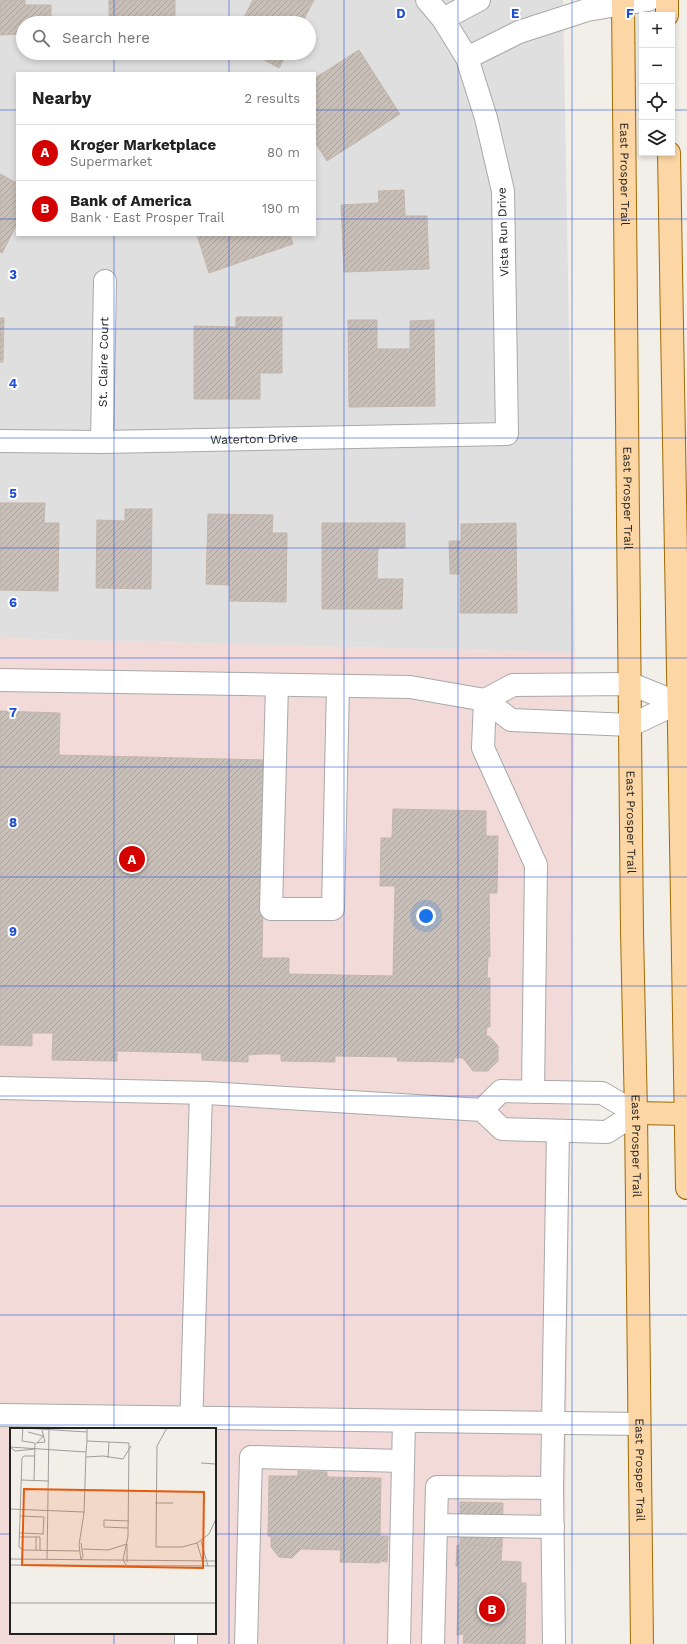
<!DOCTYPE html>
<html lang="en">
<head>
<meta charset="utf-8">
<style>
	body { margin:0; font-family:"Work Sans",sans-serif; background:#f6f6f6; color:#222 }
	.controls { position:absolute; right:12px; top:12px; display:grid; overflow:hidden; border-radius:0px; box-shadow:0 2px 6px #0003 }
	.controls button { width:36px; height:36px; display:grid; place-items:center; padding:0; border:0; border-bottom:1px solid #e0e0e0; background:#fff; color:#222; font:20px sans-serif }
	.you { position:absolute; left:426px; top:916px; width:14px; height:14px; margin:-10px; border:3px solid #fff; border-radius:50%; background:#1a73e8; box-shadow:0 0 0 6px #1a73e833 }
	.badge { display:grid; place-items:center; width:26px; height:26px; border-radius:50%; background:#d40000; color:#fff; font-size:13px; font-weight:700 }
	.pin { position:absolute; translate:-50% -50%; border:2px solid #fff; box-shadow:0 1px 4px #0006 }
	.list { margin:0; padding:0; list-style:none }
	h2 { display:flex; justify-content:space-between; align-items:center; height:52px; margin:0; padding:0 16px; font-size:17px }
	h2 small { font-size:13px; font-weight:400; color:#767676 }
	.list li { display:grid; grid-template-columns:26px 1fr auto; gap:12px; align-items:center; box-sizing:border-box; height:56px; padding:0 16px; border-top:1px solid #e0e0e0 }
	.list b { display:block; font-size:15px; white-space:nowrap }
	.list p { margin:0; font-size:13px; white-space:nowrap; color:#767676 }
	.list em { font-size:13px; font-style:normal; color:#767676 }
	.icon { flex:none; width:22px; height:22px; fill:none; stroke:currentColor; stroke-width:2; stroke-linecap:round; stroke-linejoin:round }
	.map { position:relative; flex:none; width:687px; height:1644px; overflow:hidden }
	.search { position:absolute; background:#fff; box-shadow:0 2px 6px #0003; left:16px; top:16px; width:300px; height:44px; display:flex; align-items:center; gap:10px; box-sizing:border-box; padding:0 14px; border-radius:22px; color:#767676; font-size:15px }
	.panel { position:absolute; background:#fff; box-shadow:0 2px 6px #0003; left:16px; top:72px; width:300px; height:164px; border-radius:0px }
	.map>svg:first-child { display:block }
</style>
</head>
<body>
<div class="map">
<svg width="687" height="1644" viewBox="0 0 687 1644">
	<defs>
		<pattern id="building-hatch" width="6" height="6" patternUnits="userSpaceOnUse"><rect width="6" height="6" fill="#c7bfb8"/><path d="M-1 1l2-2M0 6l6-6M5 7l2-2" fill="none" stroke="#aba49e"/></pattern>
	</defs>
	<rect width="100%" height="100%" fill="#f2efe9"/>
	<!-- residential -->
	<path fill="#e0dfdf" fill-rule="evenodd" d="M0,0H563L575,653L0,638ZM23,23H309V53H23ZM17,73H315V235H17Z"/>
	<!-- commercial -->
	<path fill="#f2dad9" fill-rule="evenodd" d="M0,638L575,653L564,1644H0ZM11,1429H215V1633H11Z"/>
	<!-- building -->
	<g fill="url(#building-hatch)" stroke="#c4b6ab">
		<path d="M0,0H25V5H51V23H23V34L0,35Z"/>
		<rect x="109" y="0" width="66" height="23"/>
		<path d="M253,0H314L302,23H241Z"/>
		<path d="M359,50L400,114L327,161L315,142V78Z"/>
		<path d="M251,53H287L279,68Z"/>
		<path d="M0,174L17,183V224L2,253L0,252Z"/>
		<path d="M404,190L405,216H427L429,269L344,272L341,205L379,203L378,191Z"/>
		<path d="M197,235H290L293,244L209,273Z"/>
		<path d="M236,317H282V373H260V399H194V326L236,327Z"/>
		<path d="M0,318H4L3,362H0Z"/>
		<path d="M348,320H377V349H410V321L434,320L435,406L349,407Z"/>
		<path d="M0,503H45L44,523H59L58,591L0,590Z"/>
		<path d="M125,509H152L151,589L96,588L97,520L125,521Z"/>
		<path d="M208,514L273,515L272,533H287L286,602L230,601V585L206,584Z"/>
		<path d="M322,523H405V548H378L377,579H403L402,609H322Z"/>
		<path d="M516,523L517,613H460V574H450L449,541H461V524Z"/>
		<path d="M0,711L60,713L59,755L266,760L260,1054L248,1055V1062L202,1060V1053L117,1051V1061L52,1060L53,1033H32V1046L0,1045Z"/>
		<path d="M393,809L486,811V836H498L497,893H489L490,957H488L487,978H490V1027H487L486,1036H489L498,1046V1061L488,1071H473L463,1058H454V1062L397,1061L398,1057L335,1056V1062L281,1061V1054H260L262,958H289V974L393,976L395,886H380L381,838H392Z"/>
		<path d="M298,1471L327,1472V1477L381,1478L380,1536H388L387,1562L379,1561L380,1563L340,1562L341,1550L301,1549L292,1558L279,1557L271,1547V1536H268L269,1476H298Z"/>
		<path d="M460,1502L503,1503L502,1546L460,1545Z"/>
		<path d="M457,1545L502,1546L501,1561L521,1562V1583H526L525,1644L463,1643L464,1634L457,1635L459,1566H456Z"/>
	</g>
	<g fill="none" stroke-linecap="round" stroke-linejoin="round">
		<!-- minor casing -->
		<g stroke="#a9a9a9" stroke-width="24">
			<g id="minor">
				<path d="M443,19L479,0"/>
				<path d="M467,58L519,32L587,10L648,0"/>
				<path id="s1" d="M0,441L102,442L507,434L503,191L486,118L467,58L443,19L427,0"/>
				<path id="s2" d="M102,442L105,281"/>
				<path d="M0,680L410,687L485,700L511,720L631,725L678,703"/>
				<path d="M277,685L271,909H333L338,686"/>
				<path d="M485,700L483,748L536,865L533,1092"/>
				<path d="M485,700L513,685L631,684L678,703"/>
				<path d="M0,1088L207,1093L482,1110L502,1129L607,1132L636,1113L602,1093L501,1091L482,1110"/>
				<path d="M0,1415L639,1424"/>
				<path d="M191,1429L201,1093"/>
				<path d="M436,1525L553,1527"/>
				<path d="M186,1644V1633"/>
				<path d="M246,1644L251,1457L403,1461"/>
				<path d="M399,1644L404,1421"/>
				<path d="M433,1644L437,1487L552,1488"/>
				<path d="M554,1644L552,1488L558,1131"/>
			</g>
		</g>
		<!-- major casing -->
		<g stroke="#a06b00" stroke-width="24">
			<g id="major">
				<path id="s3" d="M623,0L632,932L636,1113L642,1644"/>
				<path d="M667,0V15"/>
				<path d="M669,153L687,1188"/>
				<path d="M636,1113L686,1114"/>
			</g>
		</g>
		<!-- minor -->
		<use href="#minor" stroke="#fff" stroke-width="22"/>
		<!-- major -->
		<use href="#major" stroke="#fcd6a4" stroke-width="22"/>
	</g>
	<!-- grid -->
	<path fill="none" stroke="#1d4ed8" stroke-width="1" stroke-opacity="0.55" d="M114,0V23M229,0V23M344,0V1644M458,0V1644M572,0V1644M114,53V73M229,53V73M0,110H17M315,110H642M672,110H687M0,219H17M315,219H687M114,235V1429M229,235V1644M0,329H687M0,438H687M0,548H687M0,658H687M0,767H687M0,877H687M0,986H687M0,1096H687M0,1206H687M0,1315H687M0,1425H687M0,1534H11M215,1534H687M114,1633V1644"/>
	<g text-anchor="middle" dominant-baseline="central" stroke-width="4" stroke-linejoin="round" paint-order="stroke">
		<!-- street labels -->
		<g font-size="12" fill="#222" stroke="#fff">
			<text stroke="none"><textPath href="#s3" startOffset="174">East Prosper Trail</textPath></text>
			<text transform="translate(503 232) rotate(-92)">Vista Run Drive</text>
			<text stroke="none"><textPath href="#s2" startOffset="80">St. Claire Court</textPath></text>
			<text stroke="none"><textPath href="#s1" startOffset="254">Waterton Drive</textPath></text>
			<text stroke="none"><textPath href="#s3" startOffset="498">East Prosper Trail</textPath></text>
			<text stroke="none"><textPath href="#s3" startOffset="822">East Prosper Trail</textPath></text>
			<text stroke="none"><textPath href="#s3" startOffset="1146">East Prosper Trail</textPath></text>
			<text stroke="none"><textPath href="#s3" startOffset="1470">East Prosper Trail</textPath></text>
		</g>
	</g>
	<!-- overview -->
	<g transform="translate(10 1428)">
		<rect width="206" height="206" fill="#f2efe9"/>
		<path fill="none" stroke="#9f9d99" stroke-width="1" d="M13,0L12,13L25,15L24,52M14,0L77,4M157,0L147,18L146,119H172L187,115L199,106L206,91M18,4L33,8L27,15M77,13V0M26,15L35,14L32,2M0,19L76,24L77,13L119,15L118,108L113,132L116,137M0,19L5,23L25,21M25,28H14L12,30L9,119L13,122L69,123M76,29L93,28L113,31L121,18M98,30L99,14M191,35L206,36M11,52L39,53M145,75H163M0,81L74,84M10,88L34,89L33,106M118,100L94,99V92L119,93M10,105L34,106M9,109H30V122M191,113L198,138M187,115L193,135M117,116V134M73,121L98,122L117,116M26,122V109M0,131L206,133M37,132L39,0M71,132L69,117L74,85L76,24M71,132L73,128L71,115M0,137L206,138M0,175H206"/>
		<path fill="#e8590c" fill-opacity="0.15" stroke="#e8590c" stroke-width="2" d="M14,61L194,64L193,140L12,137Z"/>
		<rect width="206" height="206" fill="none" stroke="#222" stroke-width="2"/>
	</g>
	<g font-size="13" text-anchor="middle" font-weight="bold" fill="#1d4ed8" stroke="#fff" stroke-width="4" stroke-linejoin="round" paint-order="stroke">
		<text x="401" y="18">D</text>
		<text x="515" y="18">E</text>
		<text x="630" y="18">F</text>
		<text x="13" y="279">3</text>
		<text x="13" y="388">4</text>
		<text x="13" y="498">5</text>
		<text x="13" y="607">6</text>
		<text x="13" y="717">7</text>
		<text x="13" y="827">8</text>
		<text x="13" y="936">9</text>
	</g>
</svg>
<div class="controls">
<button>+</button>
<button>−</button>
<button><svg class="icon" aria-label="locate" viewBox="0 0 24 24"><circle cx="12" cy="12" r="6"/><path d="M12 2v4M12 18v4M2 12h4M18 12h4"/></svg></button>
<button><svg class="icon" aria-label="layers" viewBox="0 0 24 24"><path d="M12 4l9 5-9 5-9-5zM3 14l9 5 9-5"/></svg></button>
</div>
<div class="you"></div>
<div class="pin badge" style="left:132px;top:859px">A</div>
<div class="pin badge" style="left:492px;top:1609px">B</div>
<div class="search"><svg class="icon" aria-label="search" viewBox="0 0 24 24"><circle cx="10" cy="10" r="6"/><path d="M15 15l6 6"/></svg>Search here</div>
<section class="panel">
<h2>Nearby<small>2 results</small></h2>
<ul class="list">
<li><span class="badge">A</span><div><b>Kroger Marketplace</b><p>Supermarket</p></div><em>80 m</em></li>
<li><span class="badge">B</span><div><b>Bank of America</b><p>Bank · East Prosper Trail</p></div><em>190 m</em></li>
</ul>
</section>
</div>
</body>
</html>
